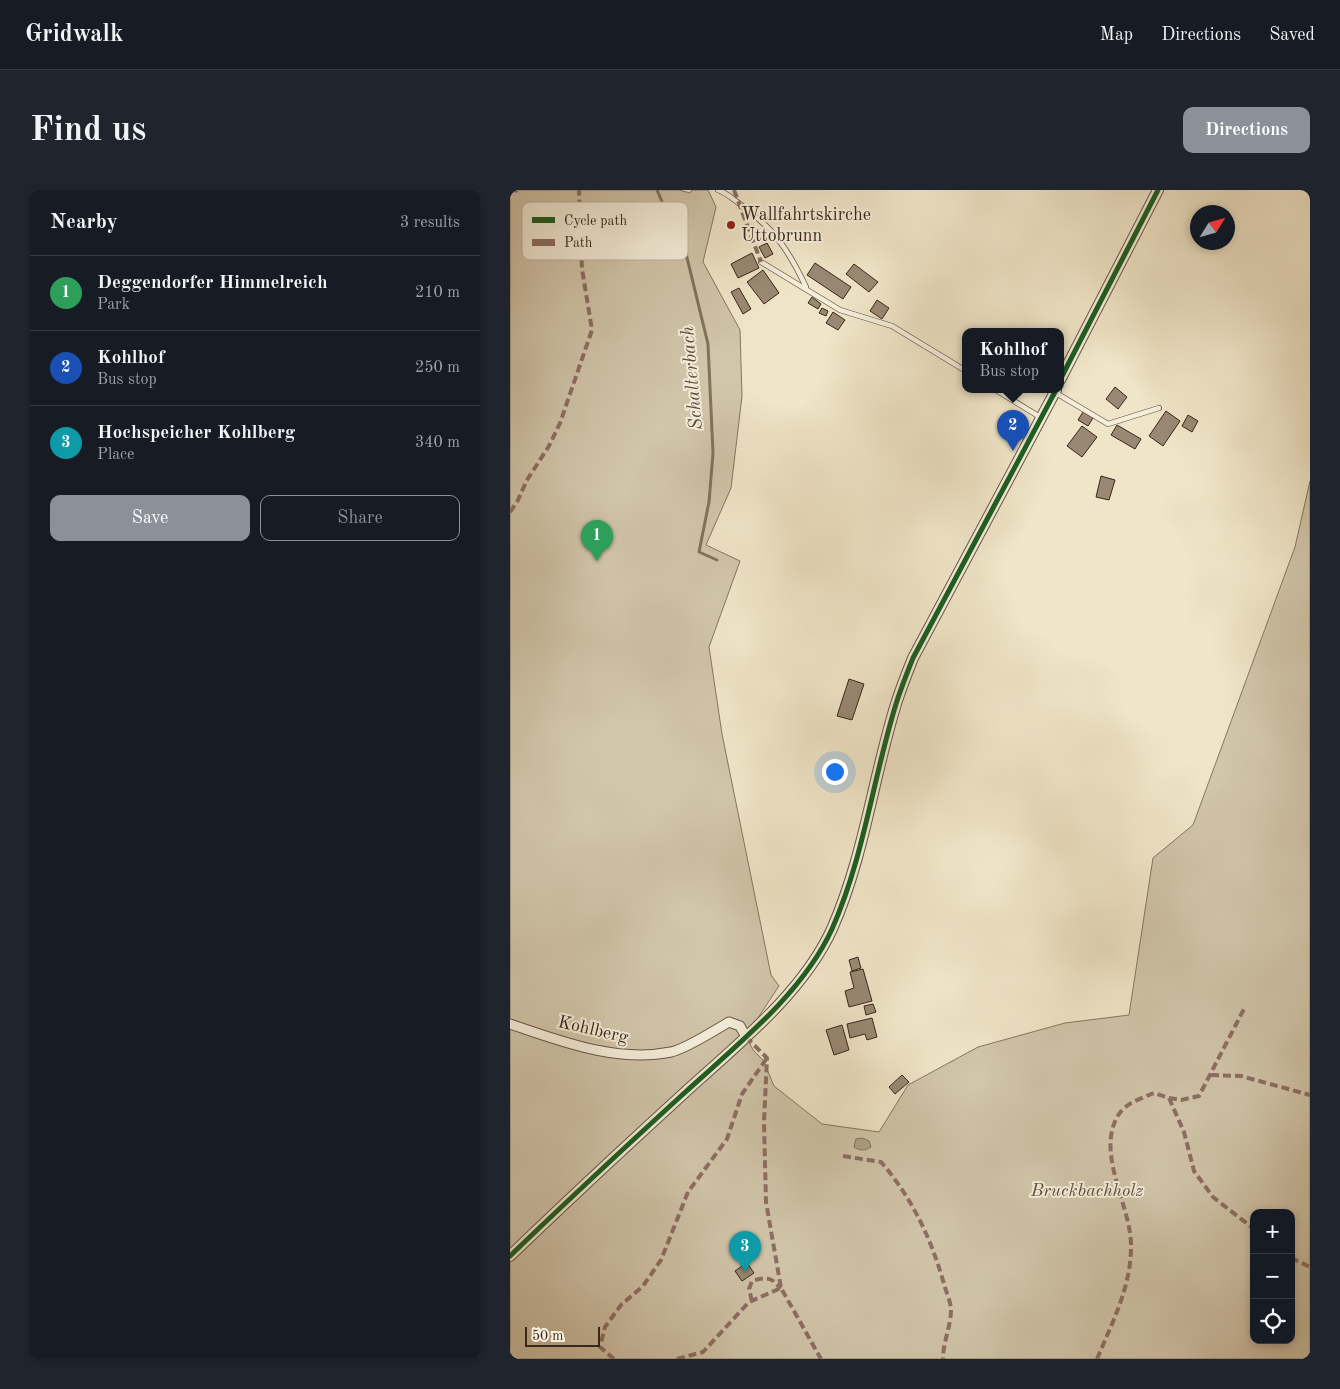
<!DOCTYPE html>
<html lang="en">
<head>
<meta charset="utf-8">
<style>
	body { margin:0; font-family:"Old Standard TT",serif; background:#20242c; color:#f1f3f6 }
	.controls { position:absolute; right:15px; bottom:15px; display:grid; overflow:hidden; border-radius:10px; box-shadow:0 2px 8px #0003 }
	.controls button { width:45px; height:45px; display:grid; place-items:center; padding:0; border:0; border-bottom:1px solid #363941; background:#171b24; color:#f1f3f6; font:25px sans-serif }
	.compass { position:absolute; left:680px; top:15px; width:45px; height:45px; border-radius:50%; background:#171b24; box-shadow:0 2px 8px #0003; rotate:53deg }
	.scale { position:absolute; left:15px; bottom:12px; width:75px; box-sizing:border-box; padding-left:5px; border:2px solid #3a261a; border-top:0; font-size:14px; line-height:18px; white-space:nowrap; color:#3a261a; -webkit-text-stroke:4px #f5eedb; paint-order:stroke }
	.you { position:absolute; left:324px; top:581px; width:18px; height:18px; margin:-12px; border:4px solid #fff; border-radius:50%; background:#1a73e8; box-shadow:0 0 0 8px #1a73e833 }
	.badge { display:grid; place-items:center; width:32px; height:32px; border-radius:50%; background:#8c9099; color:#fff; font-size:16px; font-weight:700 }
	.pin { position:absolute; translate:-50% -41px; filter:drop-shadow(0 1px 2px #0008) }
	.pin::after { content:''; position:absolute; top:26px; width:18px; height:15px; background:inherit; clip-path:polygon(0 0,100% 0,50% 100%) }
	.popup { position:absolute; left:452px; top:138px; width:102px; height:65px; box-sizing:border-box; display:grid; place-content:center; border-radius:10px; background:#171b24; filter:drop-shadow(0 1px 4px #0005); font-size:16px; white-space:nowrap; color:#9ea1a6 }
	.popup b { font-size:19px; color:#f1f3f6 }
	.popup::after { content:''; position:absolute; left:50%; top:100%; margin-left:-10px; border:10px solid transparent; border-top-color:#171b24 }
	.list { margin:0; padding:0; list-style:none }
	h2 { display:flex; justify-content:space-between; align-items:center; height:65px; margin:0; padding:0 20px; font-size:21px }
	h2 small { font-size:16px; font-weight:400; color:#9ea1a6 }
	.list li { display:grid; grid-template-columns:32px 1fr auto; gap:15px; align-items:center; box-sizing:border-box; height:75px; padding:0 20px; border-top:1px solid #363941 }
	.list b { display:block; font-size:19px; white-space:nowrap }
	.list p { margin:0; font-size:16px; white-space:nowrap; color:#9ea1a6 }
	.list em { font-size:16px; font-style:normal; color:#9ea1a6 }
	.actions { display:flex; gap:10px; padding:15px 20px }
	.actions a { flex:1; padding:11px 0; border:1px solid #8c9099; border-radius:10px; text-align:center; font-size:18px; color:#8c9099 }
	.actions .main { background:#8c9099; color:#fff }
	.icon { flex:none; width:28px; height:28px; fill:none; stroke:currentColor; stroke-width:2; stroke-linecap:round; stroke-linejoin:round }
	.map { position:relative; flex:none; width:800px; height:1169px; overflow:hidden; border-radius:10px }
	header { display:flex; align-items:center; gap:30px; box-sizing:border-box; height:70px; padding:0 25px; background:#171b24; border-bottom:1px solid #363941 }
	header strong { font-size:24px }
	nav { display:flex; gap:28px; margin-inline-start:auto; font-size:18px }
	.intro { display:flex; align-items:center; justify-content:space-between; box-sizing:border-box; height:120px; padding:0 30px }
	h1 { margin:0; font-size:35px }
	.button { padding:12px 22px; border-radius:10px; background:#8c9099; color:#fff; font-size:18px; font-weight:700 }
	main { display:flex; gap:30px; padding:0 30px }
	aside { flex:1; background:#171b24; border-radius:10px; box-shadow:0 2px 8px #0003 }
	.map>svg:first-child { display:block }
</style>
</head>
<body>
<header>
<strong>Gridwalk</strong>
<nav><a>Map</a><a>Directions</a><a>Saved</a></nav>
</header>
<div class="intro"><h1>Find us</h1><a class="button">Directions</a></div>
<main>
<aside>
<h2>Nearby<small>3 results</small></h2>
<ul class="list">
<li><span class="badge" style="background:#2e9e5b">1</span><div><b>Deggendorfer Himmelreich</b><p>Park</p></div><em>210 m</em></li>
<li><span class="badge" style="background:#1a4fb4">2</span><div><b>Kohlhof</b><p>Bus stop</p></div><em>250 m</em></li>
<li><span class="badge" style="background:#0f9aa8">3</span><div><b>Hochspeicher Kohlberg</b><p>Place</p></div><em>340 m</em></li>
</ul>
<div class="actions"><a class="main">Save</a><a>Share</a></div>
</aside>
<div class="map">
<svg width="800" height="1169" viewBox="0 0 800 1169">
	<rect width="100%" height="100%" fill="#f0e5c8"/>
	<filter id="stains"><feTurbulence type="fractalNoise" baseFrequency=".004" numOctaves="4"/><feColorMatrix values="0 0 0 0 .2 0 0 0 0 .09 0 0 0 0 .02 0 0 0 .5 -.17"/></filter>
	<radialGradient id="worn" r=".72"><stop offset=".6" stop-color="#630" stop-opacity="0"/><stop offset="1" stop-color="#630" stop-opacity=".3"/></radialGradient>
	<!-- green -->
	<path fill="#d1c5aa" stroke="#867662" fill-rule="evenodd" d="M0,0H169L180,3L182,0H198L206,17L193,72L230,140L232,206L221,298L196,355L230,371L199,457L212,544L261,785L269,796L236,846L243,860L253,870L264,896L312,934L369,942L398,895L468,857L555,833L619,825L643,668L683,635L785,357L800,291V1169H0ZM744,1023H781V1150H744Z"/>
	<!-- water -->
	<path fill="#b2a48d" stroke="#82725f" d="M352,948L359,951L361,957C355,961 350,961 344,957L346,949Z"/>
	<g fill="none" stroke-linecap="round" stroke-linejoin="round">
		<!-- stream -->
		<path stroke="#82725f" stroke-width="3" d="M147,0L156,21L171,43L198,154L203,263L199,312L189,362L207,370"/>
	</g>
	<!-- building -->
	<g fill="#998974" stroke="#3a261a">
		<path d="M257,53L263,64L255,68L249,57Z"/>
		<path d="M242,63L249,78L228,88L221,74Z"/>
		<path d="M305,73L341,97L333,109L297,85Z"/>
		<path d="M344,74L368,92L359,102L336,84Z"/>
		<path d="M253,80L269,103L254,114L237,92Z"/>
		<path d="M229,98L241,119L233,124L221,102Z"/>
		<path d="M302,107L311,114L308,119L298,113Z"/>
		<path d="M367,110L379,118L372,129L360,121Z"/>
		<path d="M312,118L318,121L316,126L309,123Z"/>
		<path d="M323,122L335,130L328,140L316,133Z"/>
		<path d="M605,197L617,207L608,219L596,209Z"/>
		<path d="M656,221L670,231L653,256L639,246Z"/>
		<path d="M573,222L583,228L578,236L568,230Z"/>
		<path d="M678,225L688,231L682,242L672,236Z"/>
		<path d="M607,235L631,249L625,259L601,245Z"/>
		<path d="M572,236L587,247L572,267L557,256Z"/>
		<path d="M591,286L605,290L599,310L586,307Z"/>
		<path d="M339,489L354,494L342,530L327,526Z"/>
		<path d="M348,767L351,778L342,781L339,770Z"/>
		<path d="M353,779L362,811L339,817L335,801L344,798L340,782Z"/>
		<path d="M363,814L366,822L356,825L354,816Z"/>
		<path d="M362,828L367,847L357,850L355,844L340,848L337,834Z"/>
		<path d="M332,835L339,860L324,865L316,840Z"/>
		<path d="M392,885L399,892L385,904L379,897Z"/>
		<path d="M237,1073L244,1083L232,1091L225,1081Z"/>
	</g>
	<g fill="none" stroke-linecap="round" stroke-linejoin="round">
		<!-- service casing -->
		<g stroke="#685646" stroke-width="6">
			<g id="service">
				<path d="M208,0C217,3 223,9 231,15C264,38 279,61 296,97"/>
				<path d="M251,72L330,120L382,136L456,181"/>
				<path d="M486,200L530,227"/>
				<path d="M546,203L598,234L649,218"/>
			</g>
		</g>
		<!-- minor casing -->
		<g stroke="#685646" stroke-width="11">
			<path id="minor" d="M0,834C51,851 106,873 161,862C176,859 205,840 219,832L230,836L236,847"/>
		</g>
		<!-- tertiary casing -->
		<g stroke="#685646" stroke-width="12">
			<g id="tertiary">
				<path d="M550,190L648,0"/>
				<path d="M0,1066C56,1012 113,959 171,906C223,858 292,805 322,739C354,667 363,588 386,514C391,498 397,483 403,468L546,200"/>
			</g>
		</g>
		<!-- service -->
		<use href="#service" stroke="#f5eedb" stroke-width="4.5"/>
		<!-- minor -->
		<use href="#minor" stroke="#f5eedb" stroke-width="9"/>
		<!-- tertiary -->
		<use href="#tertiary" stroke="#f5eedb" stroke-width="10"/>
		<!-- quiet -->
		<g stroke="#8d6e63" stroke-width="4" stroke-dasharray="8 4" stroke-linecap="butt">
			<path d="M224,0L251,72"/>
			<path d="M0,1L10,0"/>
			<path d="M0,322L7,312L17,290L39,256L50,233L82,140L72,79L69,0"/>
			<path d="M236,847L257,868L254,932L256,1012L271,1098"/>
			<path d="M701,885L731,886L800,905"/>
			<path d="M659,908L671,910L689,906L735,817"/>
			<path d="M333,966L371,972C402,1008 421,1048 434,1094C436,1102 441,1112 441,1120C441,1136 433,1152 433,1169"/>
			<path d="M781,1068L800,1077"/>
			<path d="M242,1111L239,1099L242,1091C254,1087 263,1086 270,1099"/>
			<path d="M104,1169L90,1157L95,1137L111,1115L133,1096L151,1070L178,1002L217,949L232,904L257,868"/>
			<path d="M167,1169L193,1162L239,1112L271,1098L311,1169"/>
			<path d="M587,1169C602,1133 621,1097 621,1057C622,1017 584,962 609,924C616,913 632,908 644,903L659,908L674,942L684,981L703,1007L744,1039"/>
		</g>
		<!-- cycleway casing -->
		<g stroke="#f5eedb" stroke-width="8">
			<g id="cycleway">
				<path d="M550,190L648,0"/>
				<path d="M0,1066C56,1012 113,959 171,906C223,858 292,805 322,739C354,667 363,588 386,514C391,498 397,483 403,468L546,200"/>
			</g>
		</g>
		<!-- cycleway -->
		<use href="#cycleway" stroke="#1b5e20" stroke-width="5"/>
	</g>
	<!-- markers -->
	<circle fill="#8f2418" stroke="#f5eedb" stroke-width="2" cx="221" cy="35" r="5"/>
	<g text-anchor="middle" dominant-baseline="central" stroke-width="4" stroke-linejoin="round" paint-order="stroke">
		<!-- poi labels -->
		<g font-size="18" fill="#3a261a" stroke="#f5eedb" text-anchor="start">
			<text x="231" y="25">Wallfahrtskirche<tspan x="231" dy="21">Uttobrunn</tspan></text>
		</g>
		<!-- street labels -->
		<g font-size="18" fill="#3a261a" stroke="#f5eedb">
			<text transform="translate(83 840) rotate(13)">Kohlberg</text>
		</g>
		<!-- park labels -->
		<g font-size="18" font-style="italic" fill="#604e3e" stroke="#f5eedb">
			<text x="577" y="1001">Bruckbachholz</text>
		</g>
		<!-- water labels -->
		<g font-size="19" font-style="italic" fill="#5e4c3c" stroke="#f5eedb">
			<text transform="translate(183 188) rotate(-95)">Schalterbach</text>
		</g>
	</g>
	<!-- legend -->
	<rect x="12" y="12" width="166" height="58" rx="8" fill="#f5eedb" stroke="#bdb2a1" stroke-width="1"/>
	<rect x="22" y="27" width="23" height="6" fill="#1b5e20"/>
	<rect x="22" y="49" width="23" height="7" fill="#8d6e63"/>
	<g font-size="14" fill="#3a261a">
		<text x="54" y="35">Cycle path</text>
		<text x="54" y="57">Path</text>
	</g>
	<rect width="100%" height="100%" filter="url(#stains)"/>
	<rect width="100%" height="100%" fill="url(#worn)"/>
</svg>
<div class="controls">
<button>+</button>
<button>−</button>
<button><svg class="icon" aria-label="locate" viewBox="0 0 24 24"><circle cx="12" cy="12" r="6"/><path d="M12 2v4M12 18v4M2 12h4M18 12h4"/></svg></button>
</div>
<svg class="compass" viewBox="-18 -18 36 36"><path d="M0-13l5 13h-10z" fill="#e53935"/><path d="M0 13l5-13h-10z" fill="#9ea1a6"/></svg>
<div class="scale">50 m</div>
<div class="you"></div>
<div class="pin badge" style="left:87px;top:371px;background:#2e9e5b">1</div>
<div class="pin badge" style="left:503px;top:261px;background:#1a4fb4">2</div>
<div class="popup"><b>Kohlhof</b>Bus stop</div>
<div class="pin badge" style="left:235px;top:1082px;background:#0f9aa8">3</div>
</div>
</main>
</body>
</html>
